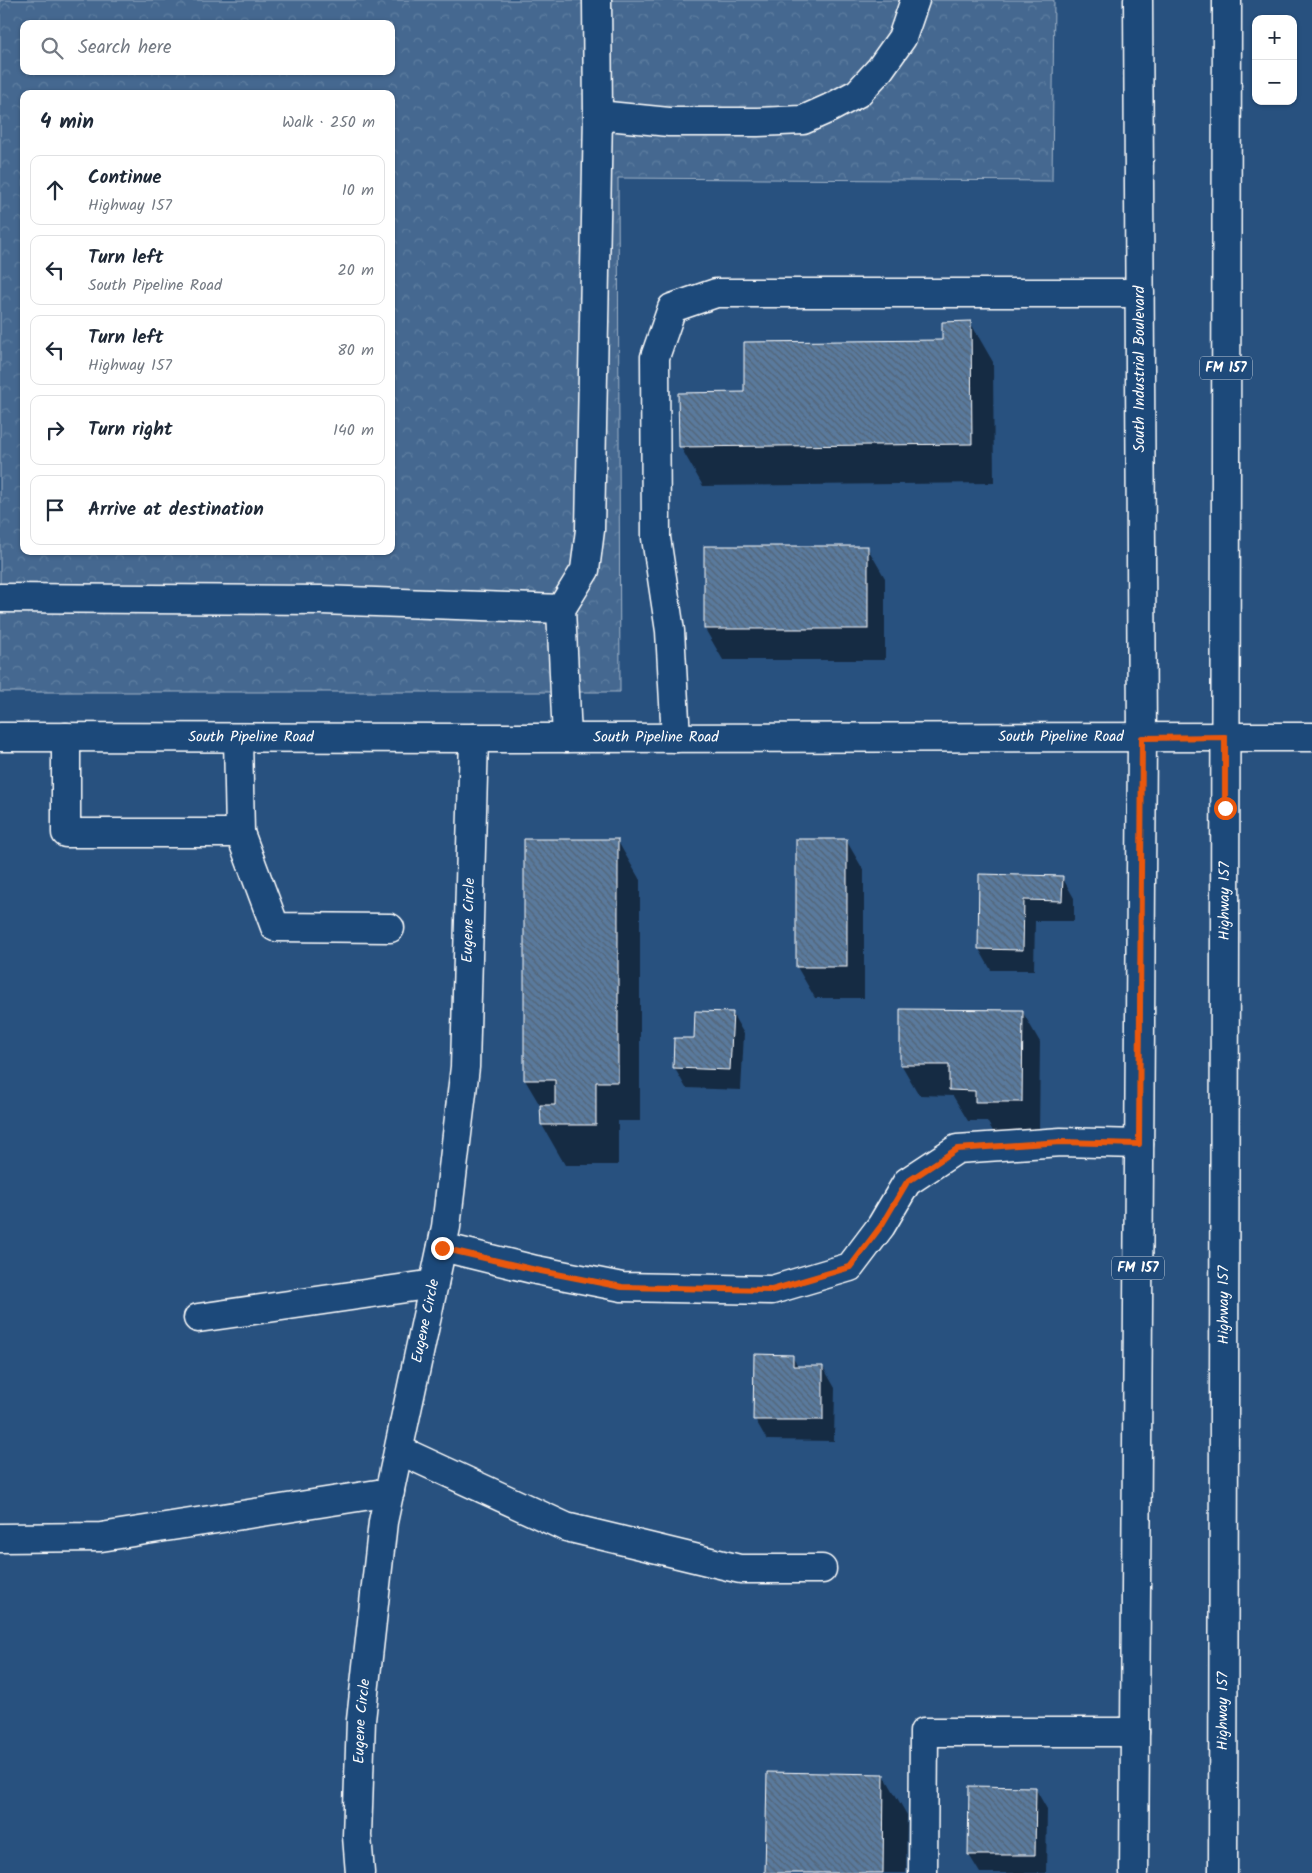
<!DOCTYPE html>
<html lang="en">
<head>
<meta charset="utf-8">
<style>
	body { margin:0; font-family:Kalam,sans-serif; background:#f6f6f7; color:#1f2937 }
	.controls { position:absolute; right:15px; top:15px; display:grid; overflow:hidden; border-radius:10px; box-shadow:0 1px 4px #0004 }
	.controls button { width:45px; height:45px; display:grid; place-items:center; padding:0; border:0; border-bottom:1px solid #e0e1e3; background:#fff; color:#1f2937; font:25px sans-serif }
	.stop { position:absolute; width:15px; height:15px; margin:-11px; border:4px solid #ea580c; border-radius:50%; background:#fff }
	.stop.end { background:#ea580c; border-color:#fff; box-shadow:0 1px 5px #0008 }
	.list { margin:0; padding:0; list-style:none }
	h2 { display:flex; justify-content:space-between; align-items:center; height:65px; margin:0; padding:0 20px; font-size:21px }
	h2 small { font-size:16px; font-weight:400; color:#747a83 }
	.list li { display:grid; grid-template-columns:32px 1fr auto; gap:15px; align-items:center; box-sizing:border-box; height:70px; margin:0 10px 10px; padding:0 10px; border:1px solid #e0e1e3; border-radius:10px }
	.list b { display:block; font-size:19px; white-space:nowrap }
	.list p { margin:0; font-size:16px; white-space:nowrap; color:#747a83 }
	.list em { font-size:16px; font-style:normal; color:#747a83 }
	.icon { flex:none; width:28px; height:28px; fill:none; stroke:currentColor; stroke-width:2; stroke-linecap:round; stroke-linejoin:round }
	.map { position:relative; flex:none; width:1312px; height:1873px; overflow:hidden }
	.search { position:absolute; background:#fff; box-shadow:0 1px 4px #0004; left:20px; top:20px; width:375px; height:55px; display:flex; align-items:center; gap:12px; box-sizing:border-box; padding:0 18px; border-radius:10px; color:#747a83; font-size:19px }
	.panel { position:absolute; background:#fff; box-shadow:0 1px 4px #0004; left:20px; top:90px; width:375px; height:465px; border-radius:10px }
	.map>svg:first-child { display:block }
</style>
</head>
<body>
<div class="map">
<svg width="1312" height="1873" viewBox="0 0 1312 1873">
	<defs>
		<pattern id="park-crowns" width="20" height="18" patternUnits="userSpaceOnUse" patternTransform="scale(1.25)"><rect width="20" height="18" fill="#446890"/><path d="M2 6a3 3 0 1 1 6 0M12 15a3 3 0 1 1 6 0" fill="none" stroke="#607fa1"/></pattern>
		<pattern id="building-back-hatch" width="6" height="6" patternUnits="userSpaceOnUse" patternTransform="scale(1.25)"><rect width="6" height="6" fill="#5a7a9d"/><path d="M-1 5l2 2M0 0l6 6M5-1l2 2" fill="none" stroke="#536374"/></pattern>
	</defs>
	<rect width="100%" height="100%" fill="#28517f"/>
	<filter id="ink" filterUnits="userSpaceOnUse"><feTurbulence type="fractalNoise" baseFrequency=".02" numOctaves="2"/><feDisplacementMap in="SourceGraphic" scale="10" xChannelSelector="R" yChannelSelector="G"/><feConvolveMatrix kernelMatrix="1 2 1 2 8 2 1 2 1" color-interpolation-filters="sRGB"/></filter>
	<g filter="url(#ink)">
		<!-- park -->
		<path fill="url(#park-crowns)" stroke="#a2b4c8" fill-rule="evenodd" d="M0,0H1054L1052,181L618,178L620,692H0ZM24,24H391V71H24ZM24,94H391V551H24Z"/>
		<!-- shadow -->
		<g fill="#0007">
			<path d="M970,322L993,362L994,483L703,486L680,446L746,393L943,341Z"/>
			<path d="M705,547H867L885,578V660H723L705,629Z"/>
			<path d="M617,840L640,880V1121H618V1165H565L542,1125L541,1107L525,1080Z"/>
			<path d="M846,840L864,871V998H815L797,967Z"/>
			<path d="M980,876L1062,877L1074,898V921H1035L1034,970H991L979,949Z"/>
			<path d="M1022,1011L1040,1042L1039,1133H994L987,1121H968L953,1096L919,1095L901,1064Z"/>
			<path d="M732,1013L744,1034L741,1090L686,1088L674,1067Z"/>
			<path d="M792,1356L798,1367H823L835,1388L834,1441L767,1440L755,1419Z"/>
			<path d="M884,1775L907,1815L906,1873H767Z"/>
			<path d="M1035,1788L1047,1809L1046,1873H980L969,1855Z"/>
		</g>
		<!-- building -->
		<g fill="url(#building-back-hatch)" stroke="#fff">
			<path d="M971,321L972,444L679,447L678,393L744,392V342L942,340V322Z"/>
			<rect x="704" y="546" width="164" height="83"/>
			<path d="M524,839H618V1082H596V1125H541L540,1105H555V1080H524Z"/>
			<rect x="796" y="839" width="51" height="128"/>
			<path d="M979,874L1063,876L1062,901L1024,900L1023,950L978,949Z"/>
			<path d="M900,1009L1023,1010L1022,1102H975V1091L949,1090V1065H900Z"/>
			<path d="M695,1011L733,1012L730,1070L673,1068L674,1038H694Z"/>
			<path d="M754,1354L793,1355V1366H823V1420H753Z"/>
			<path d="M767,1772L884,1774L883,1873H765Z"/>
			<path d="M969,1786L1036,1787L1035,1855H968Z"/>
		</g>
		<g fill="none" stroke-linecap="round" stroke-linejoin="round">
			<!-- minor casing -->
			<g stroke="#fff" stroke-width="31">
				<g id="minor">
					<path d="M597,0L598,115"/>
					<path d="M0,598L322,600L561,609"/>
					<path id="s1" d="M0,737L474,738L1312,737"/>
					<path d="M66,737V833H240L238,738"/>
					<path d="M567,738L561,609L585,570L590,530L598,115L669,122H758L803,120L830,108L858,93L880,69L902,38L915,0"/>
					<path d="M676,738L670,631L656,538L655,357L672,308L716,293H1140"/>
					<path d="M240,833L275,927L390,928"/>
					<path d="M442,1247L536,1270L622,1287L772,1290L850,1267L881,1226L907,1182L957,1149L1061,1142L1139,1144"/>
					<path d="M198,1318L434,1284"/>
					<path d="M399,1450L566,1527L740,1569H822"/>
					<path d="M0,1538L101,1537L390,1492"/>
					<path id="s2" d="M360,1873L357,1836L361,1720L383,1522L446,1227L465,1067L474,738"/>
					<path d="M923,1873L924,1732H1135"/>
				</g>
			</g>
			<!-- major casing -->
			<g stroke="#fff" stroke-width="31">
				<g id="major">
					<path d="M1134,1873L1142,738L1138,0"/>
					<path id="s3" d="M1223,1873L1227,0"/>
				</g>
			</g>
			<!-- minor -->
			<use href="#minor" stroke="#1f4a7a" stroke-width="28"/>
			<!-- major -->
			<use href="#major" stroke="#1f4a7a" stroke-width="28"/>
		</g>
	</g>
	<g fill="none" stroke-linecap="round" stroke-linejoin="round" filter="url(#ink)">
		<!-- route -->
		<path stroke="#ea580c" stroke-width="6" d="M442,1248L536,1270L622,1287L772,1290L850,1267L881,1226L907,1182L957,1149L1061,1142L1139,1144L1142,738L1225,737V808"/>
	</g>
	<g text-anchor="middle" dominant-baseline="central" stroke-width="4" stroke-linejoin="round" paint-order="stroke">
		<!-- shield labels -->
		<g fill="#1f4a7a" stroke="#bcc9d7" stroke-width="1">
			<rect x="1200" y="356.5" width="52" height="23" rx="4"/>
			<rect x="1112" y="1256.5" width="52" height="23" rx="4"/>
		</g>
		<g font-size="14" font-weight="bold" fill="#fff">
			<text x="1226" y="368">FM 157</text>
			<text x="1138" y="1268">FM 157</text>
		</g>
		<!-- street labels -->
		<g font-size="15" fill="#fff" stroke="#1f4a7a">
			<text transform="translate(1140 369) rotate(-90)">South Industrial Boulevard</text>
			<text stroke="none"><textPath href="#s1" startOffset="251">South Pipeline Road</textPath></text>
			<text stroke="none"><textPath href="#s1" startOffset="656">South Pipeline Road</textPath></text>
			<text stroke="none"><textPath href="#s1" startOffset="1061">South Pipeline Road</textPath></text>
			<text stroke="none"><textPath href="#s3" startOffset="972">Highway 157</textPath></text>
			<text stroke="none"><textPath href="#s2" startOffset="962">Eugene Circle</textPath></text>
			<text stroke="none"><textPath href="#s3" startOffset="568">Highway 157</textPath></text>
			<text stroke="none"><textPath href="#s2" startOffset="558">Eugene Circle</textPath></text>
			<text stroke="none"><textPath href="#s3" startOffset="162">Highway 157</textPath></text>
			<text stroke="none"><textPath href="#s2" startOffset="152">Eugene Circle</textPath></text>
		</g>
	</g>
</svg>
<div class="controls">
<button>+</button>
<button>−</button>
</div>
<div class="stop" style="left:1225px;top:808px"></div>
<div class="stop end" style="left:442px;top:1248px"></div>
<div class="search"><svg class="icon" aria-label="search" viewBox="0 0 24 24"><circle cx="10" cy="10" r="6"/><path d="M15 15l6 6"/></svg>Search here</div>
<section class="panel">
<h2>4 min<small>Walk · 250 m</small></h2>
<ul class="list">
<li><svg class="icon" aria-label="ahead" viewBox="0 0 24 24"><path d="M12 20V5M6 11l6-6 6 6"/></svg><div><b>Continue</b><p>Highway 157</p></div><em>10 m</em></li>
<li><svg class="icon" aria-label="left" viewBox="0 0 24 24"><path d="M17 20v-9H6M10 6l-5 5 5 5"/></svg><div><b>Turn left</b><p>South Pipeline Road</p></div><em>20 m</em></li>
<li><svg class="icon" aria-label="left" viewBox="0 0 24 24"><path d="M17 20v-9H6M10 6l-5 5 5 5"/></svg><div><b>Turn left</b><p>Highway 157</p></div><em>80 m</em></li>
<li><svg class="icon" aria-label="right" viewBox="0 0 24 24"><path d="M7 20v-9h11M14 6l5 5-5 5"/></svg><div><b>Turn right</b></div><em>140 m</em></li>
<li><svg class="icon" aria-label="arrive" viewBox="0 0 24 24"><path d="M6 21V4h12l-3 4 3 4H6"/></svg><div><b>Arrive at destination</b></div></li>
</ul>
</section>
</div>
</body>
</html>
